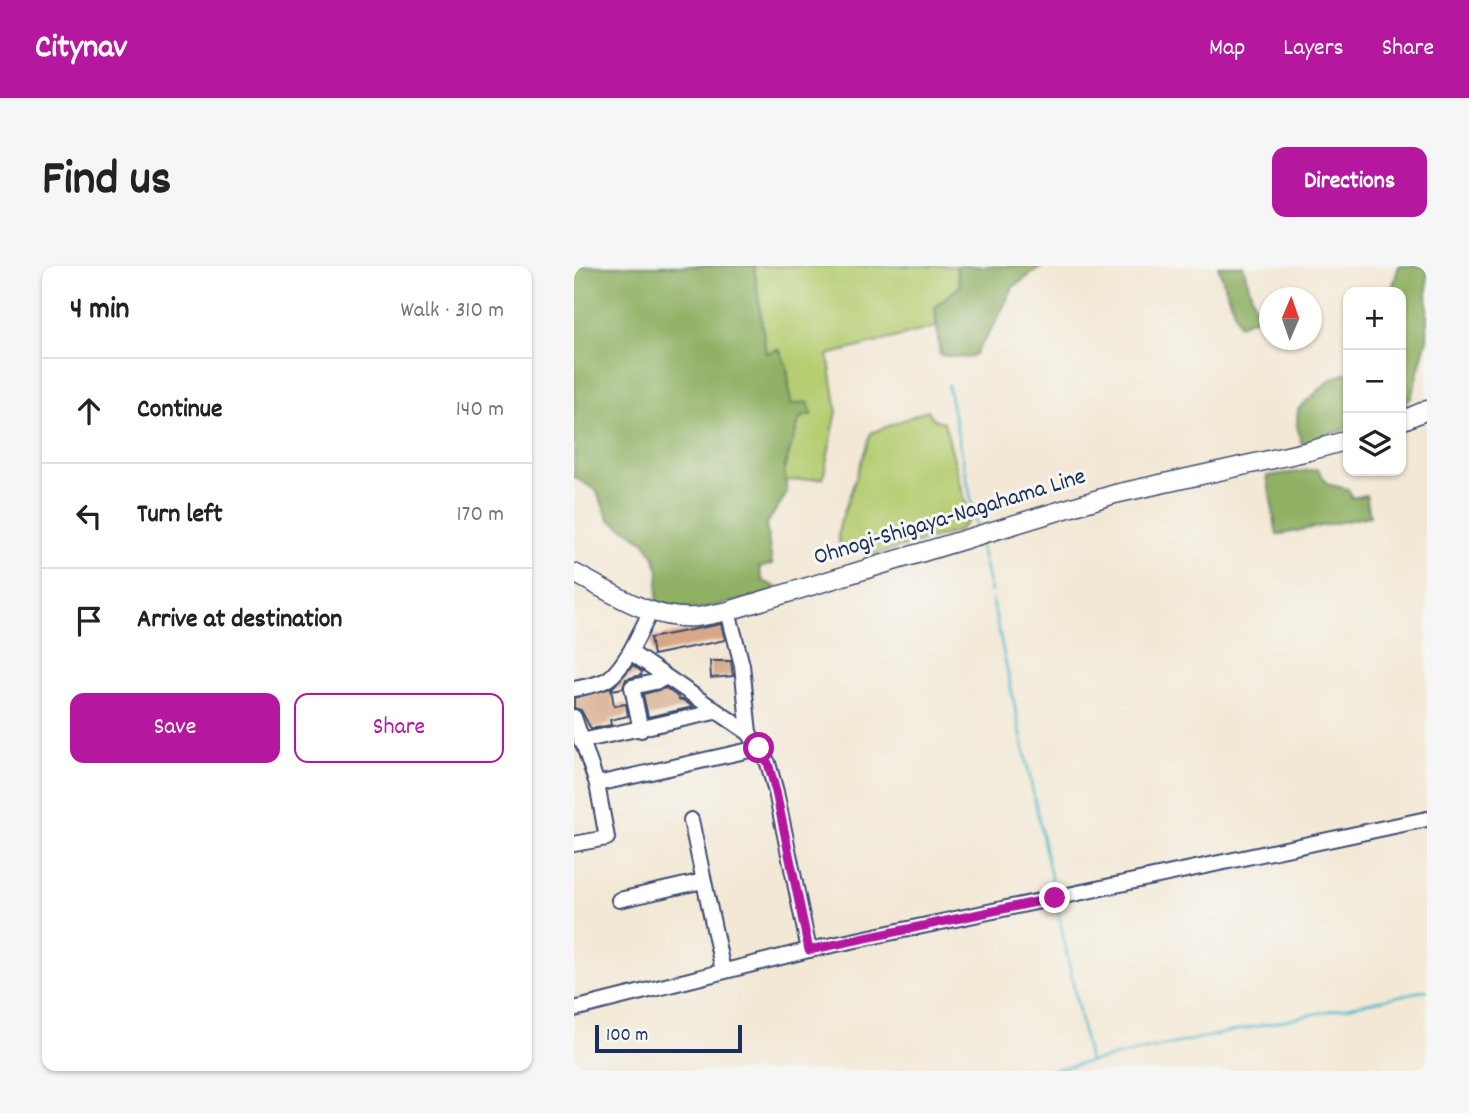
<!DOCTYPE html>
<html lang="en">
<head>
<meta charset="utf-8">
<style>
	body { margin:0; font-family:Dekko,sans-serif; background:#f6f6f6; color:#222 }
	.controls { position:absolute; right:21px; top:21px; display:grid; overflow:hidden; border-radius:14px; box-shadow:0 2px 5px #0004 }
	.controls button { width:63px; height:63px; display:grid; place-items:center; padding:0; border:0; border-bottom:2px solid #e0e0e0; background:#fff; color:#222; font:35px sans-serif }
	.compass { position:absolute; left:685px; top:21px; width:63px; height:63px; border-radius:50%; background:#fff; box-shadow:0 2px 5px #0004; rotate:2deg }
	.scale { position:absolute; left:21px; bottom:18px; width:147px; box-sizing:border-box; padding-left:7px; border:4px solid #1b2f5e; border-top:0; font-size:19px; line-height:24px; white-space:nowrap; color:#1b2f5e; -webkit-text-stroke:5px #f6f6f2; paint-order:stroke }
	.stop { position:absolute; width:21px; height:21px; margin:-16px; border:5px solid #b5179e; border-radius:50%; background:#fff }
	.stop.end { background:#b5179e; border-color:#fff; box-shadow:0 2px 7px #0008 }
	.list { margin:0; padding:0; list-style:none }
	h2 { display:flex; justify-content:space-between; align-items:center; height:91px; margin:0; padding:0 28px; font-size:30px }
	h2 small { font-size:23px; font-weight:400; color:#767676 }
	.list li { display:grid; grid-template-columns:46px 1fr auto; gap:21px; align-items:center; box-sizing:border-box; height:105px; padding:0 28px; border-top:2px solid #e0e0e0 }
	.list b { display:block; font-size:26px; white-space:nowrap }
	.list em { font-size:23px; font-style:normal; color:#767676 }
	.actions { display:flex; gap:14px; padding:21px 28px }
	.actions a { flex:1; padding:16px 0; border:2px solid #b5179e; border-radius:14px; text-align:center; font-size:24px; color:#b5179e }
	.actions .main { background:#b5179e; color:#fff }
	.icon { flex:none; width:38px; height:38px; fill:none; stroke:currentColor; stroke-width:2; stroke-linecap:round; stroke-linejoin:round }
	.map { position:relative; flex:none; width:853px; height:805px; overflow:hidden; border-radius:14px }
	header { display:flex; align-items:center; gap:42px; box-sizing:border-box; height:98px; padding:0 35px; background:#b5179e; color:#fff }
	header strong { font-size:33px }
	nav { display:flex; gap:38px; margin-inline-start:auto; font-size:24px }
	.intro { display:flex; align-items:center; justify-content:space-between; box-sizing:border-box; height:168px; padding:0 42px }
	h1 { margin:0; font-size:49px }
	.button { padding:18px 32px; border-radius:14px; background:#b5179e; color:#fff; font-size:24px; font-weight:700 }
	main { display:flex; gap:42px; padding:0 42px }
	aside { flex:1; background:#fff; border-radius:14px; box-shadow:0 2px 5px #0004 }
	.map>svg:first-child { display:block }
</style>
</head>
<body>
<header>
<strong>Citynav</strong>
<nav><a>Map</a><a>Layers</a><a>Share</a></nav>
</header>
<div class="intro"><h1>Find us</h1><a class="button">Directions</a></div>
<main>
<aside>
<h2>4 min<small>Walk · 310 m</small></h2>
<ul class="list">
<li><svg class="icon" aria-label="ahead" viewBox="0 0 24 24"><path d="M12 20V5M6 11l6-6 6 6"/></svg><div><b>Continue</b></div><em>140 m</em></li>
<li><svg class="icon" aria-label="left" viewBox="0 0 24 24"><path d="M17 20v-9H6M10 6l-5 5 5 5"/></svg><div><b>Turn left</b></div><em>170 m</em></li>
<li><svg class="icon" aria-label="arrive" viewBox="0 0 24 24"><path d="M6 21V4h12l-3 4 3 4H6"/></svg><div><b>Arrive at destination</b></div></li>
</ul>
<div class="actions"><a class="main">Save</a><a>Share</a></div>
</aside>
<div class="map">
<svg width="853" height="805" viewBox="0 0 853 805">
	<rect width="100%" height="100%" fill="#f6f6f2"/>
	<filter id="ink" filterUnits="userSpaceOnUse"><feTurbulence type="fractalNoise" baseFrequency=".0143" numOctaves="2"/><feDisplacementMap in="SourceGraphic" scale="14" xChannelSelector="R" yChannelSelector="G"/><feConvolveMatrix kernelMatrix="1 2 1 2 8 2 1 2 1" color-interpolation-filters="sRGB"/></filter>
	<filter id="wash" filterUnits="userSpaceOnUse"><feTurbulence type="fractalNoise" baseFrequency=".00686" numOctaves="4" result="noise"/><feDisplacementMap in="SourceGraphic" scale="28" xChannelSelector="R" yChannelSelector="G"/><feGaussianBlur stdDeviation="1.57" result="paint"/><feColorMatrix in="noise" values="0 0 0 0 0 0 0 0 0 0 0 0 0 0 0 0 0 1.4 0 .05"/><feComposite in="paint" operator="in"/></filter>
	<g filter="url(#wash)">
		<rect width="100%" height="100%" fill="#f3e8d5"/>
		<!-- green -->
		<g fill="#b6cd72" stroke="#687e68" stroke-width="2">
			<path d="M180,0H382L386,20L361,41L362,61L254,89L263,145L249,212L212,215L210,203L226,152L238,148L217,139L213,101L205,83L192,88Z"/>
			<path d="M354,144L359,153L370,156L396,253L384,265L293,291L290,281L268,287L264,270L266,258L297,167Z"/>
		</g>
		<!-- forest -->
		<g fill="#90b064" stroke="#567061" stroke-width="2">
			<path d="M0,0H180L192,87L205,83L213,101L217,138L234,136L238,148L226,152L210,203L213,227L192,259L198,298L185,302L189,315L202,321L199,327L127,343L82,341L85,305L80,290L71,276L35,253L22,224L0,211Z"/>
			<path d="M382,0H469L439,21L421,58L401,88L393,92L366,89L361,41L386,20Z"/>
			<path d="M644,0H669L684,51L665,59Z"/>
			<path d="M825,0H853V72L837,132L827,139V26H817Z"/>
			<path d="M774,106V162L728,178L723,160L724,143L756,114Z"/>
			<path d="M744,203L753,218L774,223L778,232L792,229L796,250L703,269L693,210Z"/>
		</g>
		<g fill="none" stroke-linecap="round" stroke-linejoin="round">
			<!-- stream -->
			<g stroke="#4db8c9" stroke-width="2.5">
				<path d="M374,119L403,263"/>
				<path d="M406,278L417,326"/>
				<path d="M418,333L480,625"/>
				<path d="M483,640L515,795"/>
				<path d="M472,805L853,724"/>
			</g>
		</g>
		<g id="blocks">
			<!-- building -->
			<g fill="#d6a886">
				<path d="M147,358L151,374L79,389L76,372Z"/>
				<path d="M136,395H157L159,410L137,412Z"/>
				<path d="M59,399L68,406L67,409L52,413L49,422L38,424V422Z"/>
				<path d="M37,422L40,440L52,438L54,450L36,454L37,459L17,463L7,444L0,442V432Z"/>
				<path d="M92,422L104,431L105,434H109L119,441L74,451L69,428Z"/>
			</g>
		</g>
	</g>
	<g filter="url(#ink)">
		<use href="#blocks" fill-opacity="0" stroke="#3b4b70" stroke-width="2"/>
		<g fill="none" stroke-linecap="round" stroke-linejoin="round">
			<!-- minor casing -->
			<g stroke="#3b4b70" stroke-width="18">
				<g id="minor">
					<path d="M75,345L73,353L56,386L175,467L185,482L194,497L202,526L235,684"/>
					<path d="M154,345L168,399L175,467"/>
					<path d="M0,423C34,416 37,416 56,386"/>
					<path d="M0,451L23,518L33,572L0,578"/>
					<path d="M67,464L58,421L85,415L92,411"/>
					<path d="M7,475L141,446"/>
					<path d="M23,518L185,482"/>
					<path d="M117,554L149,705"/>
					<path d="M45,634L129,615"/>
					<path d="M0,743L235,684L853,553"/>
				</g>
			</g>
			<!-- major casing -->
			<g stroke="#3b4b70" stroke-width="21">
				<g id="major">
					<path d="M827,155L853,144"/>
					<path d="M0,307C37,326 78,355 121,351C132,350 143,347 154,345L541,228L735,185L774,174"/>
				</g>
			</g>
			<!-- minor -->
			<use href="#minor" stroke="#fff" stroke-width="14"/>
			<!-- major -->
			<use href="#major" stroke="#fff" stroke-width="18"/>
		</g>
	</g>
	<g fill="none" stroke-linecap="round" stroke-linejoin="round" filter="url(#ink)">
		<!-- route -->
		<path stroke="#b5179e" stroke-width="9" d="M185,482L194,497L202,526L235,684L481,632"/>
	</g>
	<g text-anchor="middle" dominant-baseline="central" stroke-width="6" stroke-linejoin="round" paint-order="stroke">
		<!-- street labels -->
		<g font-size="24" fill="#1b2f5e" stroke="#f6f6f2">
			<text transform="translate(376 252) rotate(-17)">Ohnogi-Shigaya-Nagahama Line</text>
		</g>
	</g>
</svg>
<div class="controls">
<button>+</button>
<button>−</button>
<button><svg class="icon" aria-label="layers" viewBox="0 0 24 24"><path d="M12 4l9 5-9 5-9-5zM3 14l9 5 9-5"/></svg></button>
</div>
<svg class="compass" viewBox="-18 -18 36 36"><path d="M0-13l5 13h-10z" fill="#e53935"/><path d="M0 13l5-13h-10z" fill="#767676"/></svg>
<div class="scale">100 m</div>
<div class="stop" style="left:185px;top:482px"></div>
<div class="stop end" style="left:481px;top:632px"></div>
</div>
</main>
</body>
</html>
